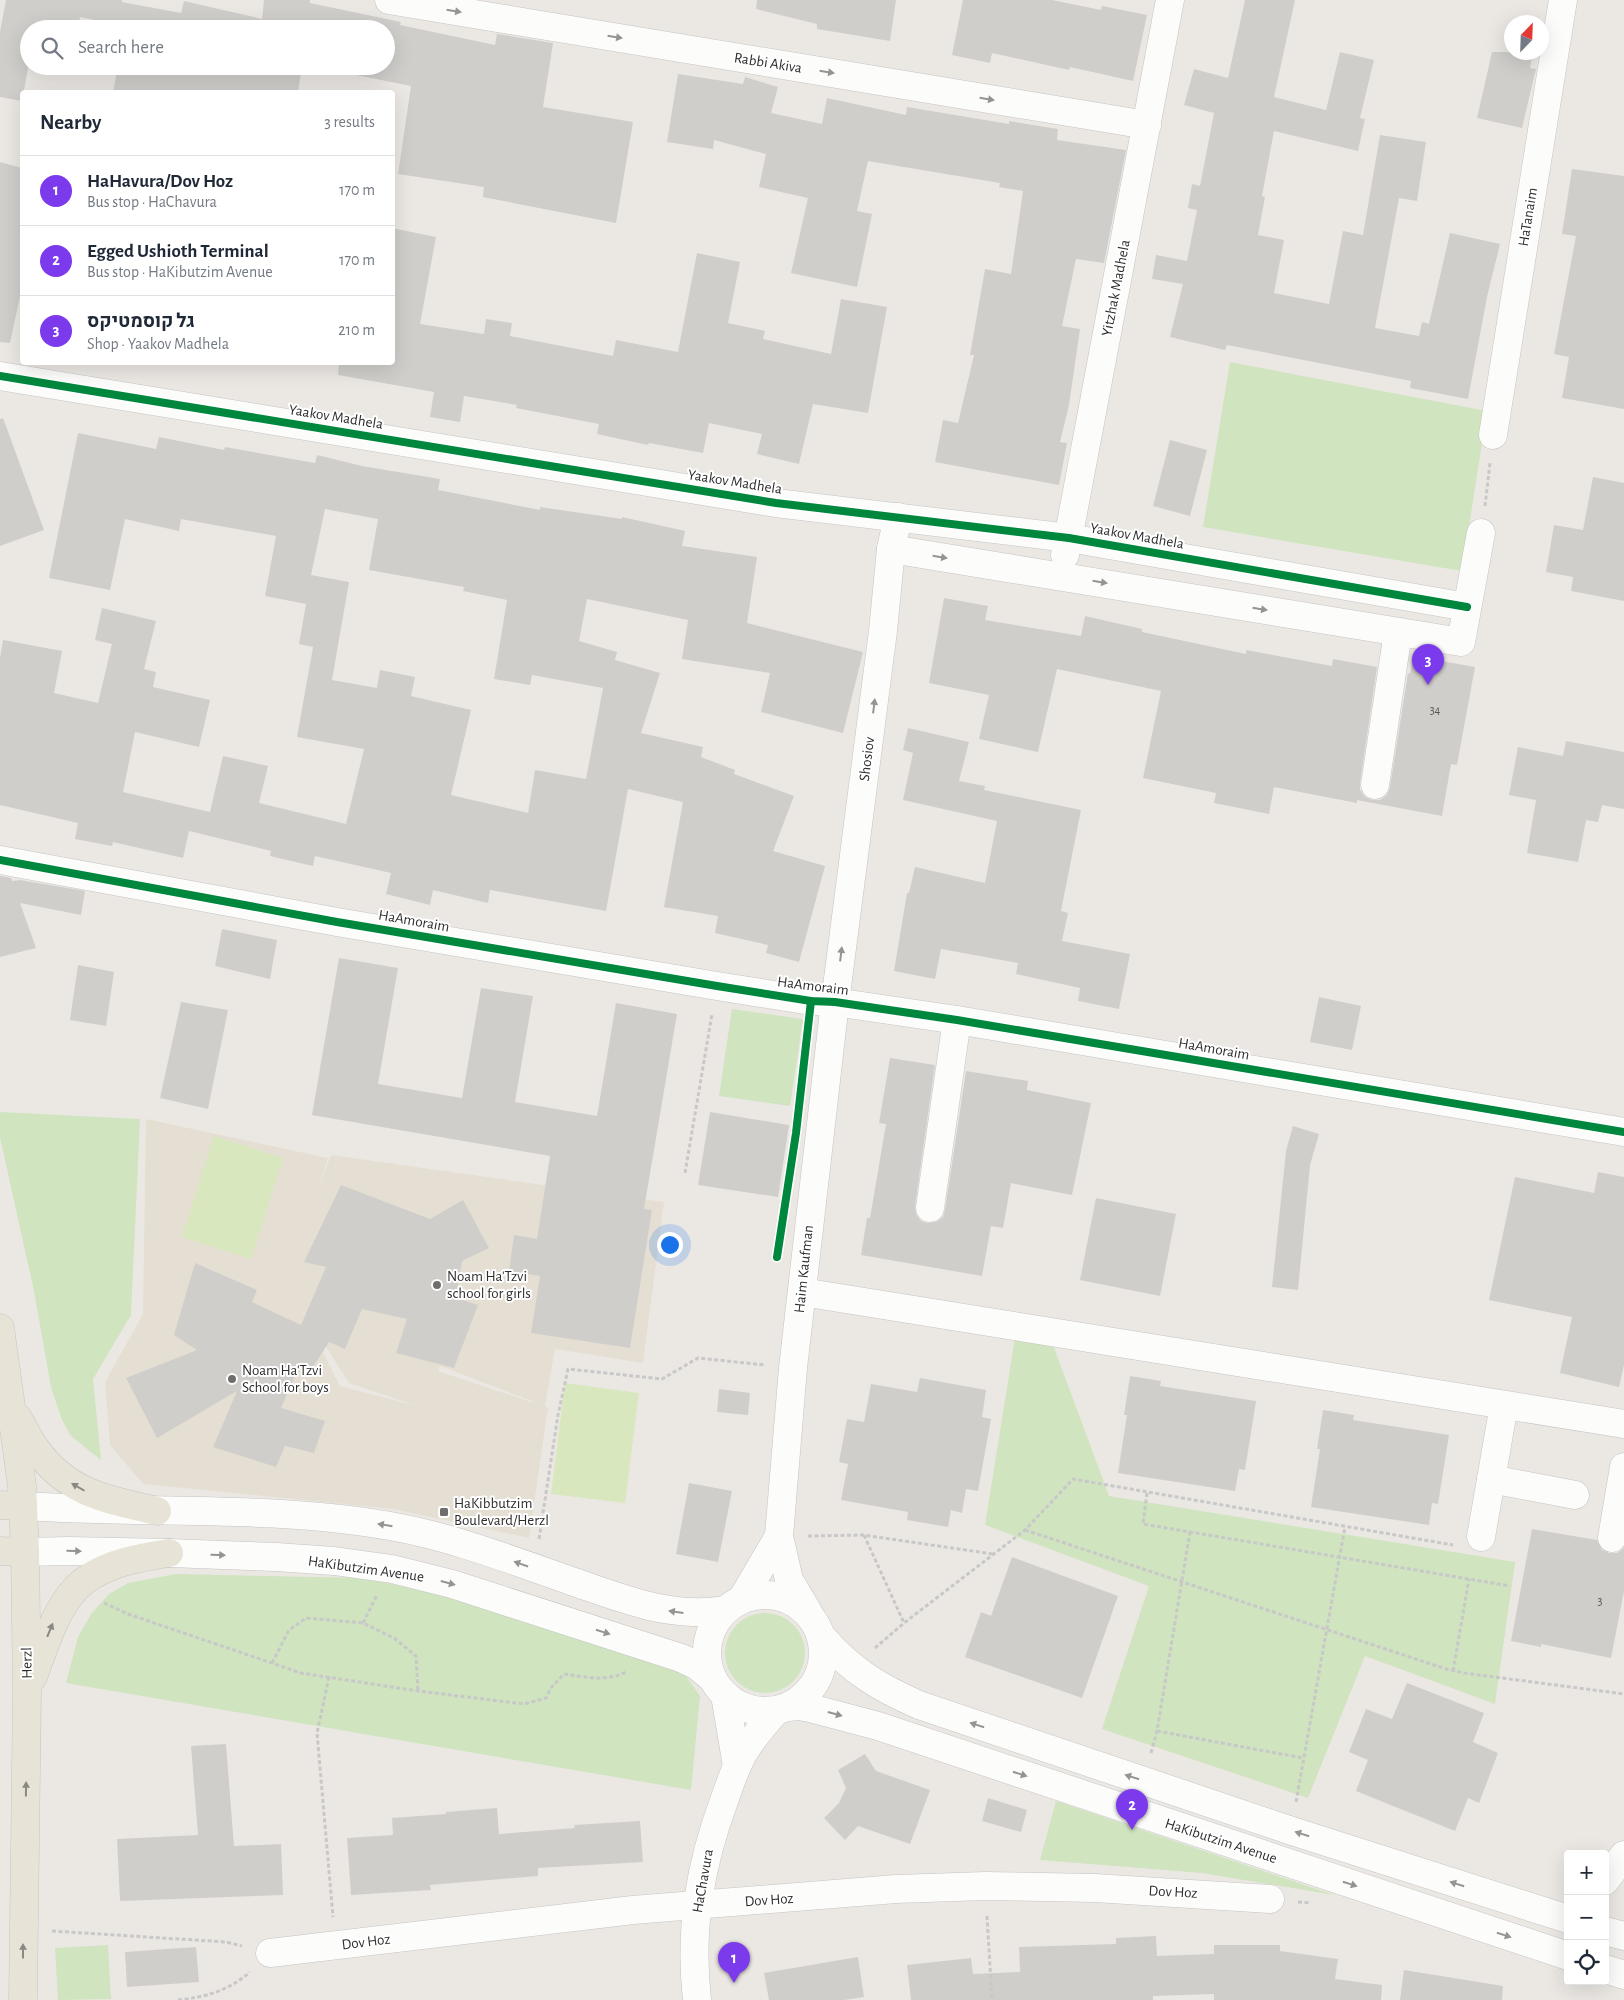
<!DOCTYPE html>
<html lang="en">
<head>
<meta charset="utf-8">
<style>
	body { margin:0; font-family:"Alegreya Sans",Heebo,sans-serif; background:#f6f6f7; color:#1f2937 }
	.controls { position:absolute; right:15px; bottom:15px; display:grid; overflow:hidden; border-radius:5px; box-shadow:0 5px 20px #0002 }
	.controls button { width:45px; height:45px; display:grid; place-items:center; padding:0; border:0; border-bottom:1px solid #e0e1e3; background:#fff; color:#1f2937; font:25px sans-serif }
	.compass { position:absolute; left:1504px; top:15px; width:45px; height:45px; border-radius:50%; background:#fff; box-shadow:0 5px 20px #0002; rotate:23deg }
	.you { position:absolute; left:669px; top:1244px; width:18px; height:18px; margin:-12px; border:4px solid #fff; border-radius:50%; background:#1a73e8; box-shadow:0 0 0 8px #1a73e833 }
	.badge { display:grid; place-items:center; width:32px; height:32px; border-radius:50%; background:#7c3aed; color:#fff; font-size:16px; font-weight:700 }
	.pin { position:absolute; translate:-50% -41px; filter:drop-shadow(0 1px 2px #0008) }
	.pin::after { content:''; position:absolute; top:26px; width:18px; height:15px; background:inherit; clip-path:polygon(0 0,100% 0,50% 100%) }
	.list { margin:0; padding:0; list-style:none }
	h2 { display:flex; justify-content:space-between; align-items:center; height:65px; margin:0; padding:0 20px; font-size:21px }
	h2 small { font-size:16px; font-weight:400; color:#747a83 }
	.list li { display:grid; grid-template-columns:32px 1fr auto; gap:15px; align-items:center; box-sizing:border-box; height:70px; padding:0 20px; border-top:1px solid #e0e1e3 }
	.list b { display:block; font-size:19px; white-space:nowrap }
	.list p { margin:0; font-size:16px; white-space:nowrap; color:#747a83 }
	.list em { font-size:16px; font-style:normal; color:#747a83 }
	.icon { flex:none; width:28px; height:28px; fill:none; stroke:currentColor; stroke-width:2; stroke-linecap:round; stroke-linejoin:round }
	.map { position:relative; flex:none; width:1624px; height:2000px; overflow:hidden }
	.search { position:absolute; background:#fff; box-shadow:0 5px 20px #0002; left:20px; top:20px; width:375px; height:55px; display:flex; align-items:center; gap:12px; box-sizing:border-box; padding:0 18px; border-radius:28px; color:#747a83; font-size:19px }
	.panel { position:absolute; background:#fff; box-shadow:0 5px 20px #0002; left:20px; top:90px; width:375px; height:275px; border-radius:5px }
	.map>svg:first-child { display:block }
</style>
</head>
<body>
<div class="map">
<svg width="1624" height="2000" viewBox="0 0 1624 2000">
	<rect width="100%" height="100%" fill="#ebe8e4"/>
	<!-- education -->
	<path fill="#e5dfd3" fill-rule="evenodd" d="M146,1119L328,1158L318,1189L331,1155L664,1202L643,1363L555,1349L545,1406L548,1408L529,1538L393,1509L143,1484L110,1445L105,1382L143,1314ZM301,1308L349,1383L417,1406L340,1386ZM440,1366L534,1402V1403L438,1371Z"/>
	<!-- green -->
	<g fill="#cfe4bf">
		<path d="M1230,362L1487,411L1462,571L1203,527Z"/>
		<path d="M732,1009L803,1019L790,1106L719,1096Z"/>
		<path d="M0,1112L140,1119L131,1315L93,1379L101,1460L71,1436L62,1420L51,1387L34,1291L0,1137Z"/>
		<path d="M1015,1338L1053,1345L1109,1496L1515,1562L1495,1704L1365,1656L1308,1798L1102,1729L1149,1586L985,1525Z"/>
		<path d="M176,1574L361,1578L443,1594L655,1662L686,1676L700,1696L691,1790L66,1683L78,1637L91,1614L109,1594L128,1583Z"/>
		<circle cx="765" cy="1653" r="40"/>
		<path d="M1056,1801L1334,1895L1202,1873L1040,1860Z"/>
		<path d="M108,1945L111,1999L58,2000L55,1948Z"/>
	</g>
	<!-- pitch -->
	<g fill="#d8e7bd">
		<path d="M214,1136L283,1158L251,1259L182,1237Z"/>
		<path d="M565,1383L639,1393L625,1503L551,1494Z"/>
	</g>
	<!-- building -->
	<g fill="#d0cecb" fill-rule="evenodd">
		<path d="M6,0H122V2L181,13L184,1L262,19L264,0H310V3L401,22L400,25L495,45L497,34L553,43L543,107L633,122L616,223L483,197L484,187L398,174L411,86L311,66H386V29H125L126,27L80,17L78,29H29V63L22,101L0,97V32Z"/>
		<path d="M757,0H896L890,41L817,29V24L756,9Z"/>
		<path d="M963,0H1052L1101,10L1102,6L1147,15L1133,81L1070,67L1069,70L992,53L990,63L952,55Z"/>
		<path d="M1245,0H1295L1274,97L1326,110L1340,52L1374,60L1360,118L1365,119L1358,151L1274,131L1262,196L1265,197L1258,235L1284,240L1274,293L1329,304L1343,231L1363,235L1380,135L1426,142L1417,201L1399,198L1375,328L1419,336L1422,322L1429,324L1450,233L1500,244L1487,297L1468,399L1410,388L1411,381L1227,345L1225,350L1170,337L1183,284L1152,279L1156,255L1187,261L1197,210L1188,208L1192,184L1200,186L1214,113L1184,105L1194,69L1228,78Z"/>
		<path d="M1492,52H1533L1530,68L1536,69L1522,128L1477,118Z"/>
		<path d="M118,66H302L298,92H113Z"/>
		<path d="M678,74L743,84L745,77L778,87L771,113L822,124L827,98L906,115L907,107L1009,124V121L1058,129L1057,140L1126,150L1104,263L1076,259L1062,326L1080,329L1069,405L1060,442L1067,443L1059,485L935,462L943,420L958,423L974,355H970L985,269L1011,274L1023,191L999,187L1000,183L868,161L857,211L872,214L857,287L791,273L808,198L759,187L766,154L714,140L713,149L667,142Z"/>
		<path d="M0,162L22,168V287L10,343L0,342Z"/>
		<path d="M1572,169L1624,176V409L1562,398L1569,357L1554,354L1576,236L1562,234Z"/>
		<path d="M392,228L436,237L420,324L484,334L486,319L512,323L510,336L613,356L616,340L678,352L697,253L740,262L728,323L765,331L763,339L831,354L841,299L887,307L868,413L813,404L799,464L757,454L762,434L709,423L703,453L649,443L648,445L597,434L599,424L516,408L517,405L464,396L460,422L430,417L434,392L338,375L339,362H392Z"/>
		<path d="M3,418L44,530L0,546V419Z"/>
		<path d="M78,433L156,449L159,437L224,450L225,447L315,463L317,455L362,466L440,479L438,490L540,510V507L622,519V517L685,531L682,546L757,557L747,623L863,652L843,733L761,712L770,673L682,659L688,620L587,599L579,641L617,652L615,660L660,673L641,733L703,747L701,757L735,770L734,774L794,796L773,851L825,866L799,962L766,953L768,945L715,933L718,916L664,907L683,802L628,789L606,911L490,890L488,903L433,890L430,905L386,894L391,873L315,856L313,866L270,856L271,851L189,831L183,858L113,842L112,846L75,839L78,823L0,805V658L3,640L62,651L54,693L98,703L112,644L95,640L102,608L156,621L144,669L156,672L153,687L210,700L199,747L135,732L123,792L210,812L223,756L268,766L259,803L346,824L364,749L297,737L313,647L299,644L306,604L265,596L276,536L181,519L179,531L125,519L110,590L49,578ZM325,509L378,519L369,570L464,587L463,591L507,600L494,679L530,685L532,675L603,688L586,779L535,770L528,813L451,795L471,710L411,696L415,677L380,670L377,688L332,680L349,582L311,575Z"/>
		<path d="M1170,440L1207,450L1190,516L1153,506Z"/>
		<path d="M1593,477L1624,483V601L1571,591L1573,577L1546,572L1554,525L1583,530Z"/>
		<path d="M944,598L988,606L985,620L1081,636L1085,616L1142,629V632L1246,654V650L1332,666L1333,659L1377,667L1360,783V790L1365,797L1373,800H1380L1387,795L1390,787L1408,673L1410,674L1413,656L1475,667L1457,765L1451,764L1442,816L1357,800V803L1274,787L1269,814L1214,803L1216,793L1143,778L1161,691L1057,669L1038,752L979,739L989,695L929,683Z"/>
		<path d="M908,728L969,742L959,781L985,786L984,790L1081,810L1061,911L1068,913L1062,941L1130,954L1119,1009L1078,1001L1080,988L1016,974L1018,963L941,949L935,979L894,971L907,893H909L915,867L985,883L997,821L903,800L913,753L903,750Z"/>
		<path d="M1566,741L1624,752V809L1602,805L1598,822L1586,820L1578,862L1527,853L1536,800L1509,795L1518,747L1563,756Z"/>
		<path d="M0,876L11,878L12,881L20,880L85,891L81,915L20,903L36,948L0,957Z"/>
		<path d="M222,929L277,940L270,979L215,966Z"/>
		<path d="M339,958L398,968L378,1084L462,1098L481,988L533,996L515,1102L597,1116L616,1003L677,1014L644,1209L652,1210L630,1348L531,1333L540,1276L509,1271L514,1235L537,1239L550,1156L312,1115Z"/>
		<path d="M78,965L114,972L106,1026L70,1020Z"/>
		<path d="M1319,997L1361,1006L1352,1050L1310,1042Z"/>
		<path d="M181,1002L228,1010L208,1109L160,1098Z"/>
		<path d="M890,1058L935,1065L915,1206L916,1214L921,1221L927,1223L936,1222L943,1217L945,1210L966,1071L1028,1081L1027,1090L1091,1103L1072,1195L1011,1183L1003,1228L991,1226L982,1276L861,1255L867,1218H870L886,1124L879,1123Z"/>
		<path d="M710,1112L789,1125L778,1197L698,1185Z"/>
		<path d="M1293,1126L1319,1134L1310,1165L1298,1290L1272,1287L1286,1151Z"/>
		<path d="M1598,1172L1624,1177V1365L1619,1387L1560,1373L1572,1317L1489,1300L1515,1177L1594,1193Z"/>
		<path d="M341,1185L430,1219L463,1200L489,1248L462,1261L456,1298L478,1305L454,1368L396,1353L407,1319L362,1309L345,1349L329,1342L313,1367L301,1362L281,1408L325,1421L314,1453L285,1446L276,1467L213,1447L237,1391L157,1438L126,1378L197,1350L174,1335L195,1263L257,1290L252,1302L301,1325L326,1267L304,1262Z"/>
		<path d="M1096,1198L1176,1214L1160,1296L1080,1280Z"/>
		<path d="M1130,1376L1161,1381L1160,1386L1256,1401L1245,1470L1239,1469L1235,1491L1118,1473L1127,1415H1124Z"/>
		<path d="M920,1378L986,1390L982,1417L991,1419L978,1491L966,1489L962,1513L951,1510L948,1527L907,1520L908,1512L841,1500L848,1464L839,1462L847,1419L864,1422L871,1384L917,1392Z"/>
		<path d="M719,1389L750,1393L748,1415L717,1412Z"/>
		<path d="M1323,1410L1354,1415L1353,1420L1449,1435L1438,1504L1432,1503L1429,1525L1311,1507L1320,1449H1317Z"/>
		<path d="M689,1483L732,1491L718,1562L676,1554Z"/>
		<path d="M1532,1529L1597,1540L1602,1550L1609,1553H1617L1624,1548V1591L1611,1658L1541,1644V1647L1511,1641Z"/>
		<path d="M1012,1557L1118,1596L1082,1698L965,1657L981,1612L991,1616Z"/>
		<path d="M1407,1683L1484,1713L1473,1742L1498,1753L1479,1803L1468,1798L1455,1831L1356,1791L1368,1760L1349,1752L1366,1709L1392,1719Z"/>
		<path d="M226,1744L234,1846L281,1844L283,1895L120,1901L117,1839L198,1835L191,1746Z"/>
		<path d="M865,1754L876,1771L930,1790L910,1844L858,1826L845,1840L824,1818L839,1803L846,1788L838,1770Z"/>
		<path d="M988,1798L1027,1810L1021,1832L982,1821Z"/>
		<path d="M497,1808L499,1834L575,1828L574,1825L640,1821L643,1862L538,1868V1876L430,1885L431,1890L351,1895L347,1838L393,1835L392,1818L446,1814V1812Z"/>
		<path d="M1156,1936L1157,1956L1214,1954V1945H1280V1951L1338,1959L1335,1979L1382,1985L1381,2000H1214V1994L1153,1996V2000H911L907,1965L971,1958L973,1974L1020,1972L1019,1947L1116,1944V1938Z"/>
		<path d="M196,1947L199,1982L127,1987L125,1952Z"/>
		<path d="M858,1957L864,1997L844,2000H769L764,1973Z"/>
		<path d="M1404,1970L1503,1986L1502,2000H1400Z"/>
	</g>
	<g fill="none" stroke-linecap="round" stroke-linejoin="round">
		<!-- minor casing -->
		<g stroke="#c5c4c3" stroke-width="29">
			<g id="minor">
				<path d="M389,0L1147,125"/>
				<path d="M0,376L776,503L1069,538L1467,607"/>
				<path d="M1493,435L1563,0"/>
				<path d="M891,549L1461,642L1481,533"/>
				<path d="M1065,555L1170,0"/>
				<path d="M1375,785L1398,632"/>
				<path d="M0,860L337,922L717,986L811,1001L835,1002L957,1020L1624,1132"/>
				<path d="M930,1208L957,1020"/>
				<path d="M802,1292L1624,1424"/>
				<path d="M1491,1479L1575,1495"/>
				<path d="M23,1506C145,1514 269,1505 390,1526C453,1537 514,1561 574,1582C624,1599 671,1619 725,1610"/>
				<path d="M1481,1537L1504,1405"/>
				<path d="M1612,1538L1624,1467"/>
				<path d="M25,1552L68,1551L169,1553L276,1557L334,1561L392,1569L452,1584L681,1658L696,1665L713,1679"/>
				<circle cx="765" cy="1653" r="58"/>
				<path d="M742,1599L779,1536"/>
				<path d="M808,1612L789,1580L779,1536L793,1368L835,1002L883,631L891,549L898,517"/>
				<path d="M822,1637C852,1671 878,1687 919,1705L1292,1831L1568,1919"/>
				<path d="M725,1695L737,1766"/>
				<path d="M787,1707L799,1706L810,1708L878,1726L1568,1956"/>
				<path d="M1605,1881L1624,1855"/>
				<path d="M1605,1931L1624,1936"/>
				<path d="M270,1953L633,1910L896,1889L985,1886L1095,1888L1270,1899"/>
				<path d="M1605,1969L1624,1975"/>
				<path d="M697,2000C689,1928 700,1865 725,1798C731,1782 736,1764 746,1749C755,1735 766,1722 777,1710"/>
			</g>
		</g>
		<!-- major casing -->
		<g stroke="#c6c5c3" stroke-width="29">
			<g id="major">
				<path d="M0,1328L22,1486L25,1552L27,1692L23,2000"/>
				<path d="M18,1418C24,1428 29,1440 36,1449C68,1494 107,1499 157,1511"/>
				<path d="M0,1505L23,1506"/>
				<path d="M0,1551L25,1552"/>
				<path d="M33,1677C64,1590 73,1567 169,1553"/>
			</g>
		</g>
		<!-- path -->
		<g stroke="#c8c8c8" stroke-width="3" stroke-dasharray="4 2.5" stroke-linecap="butt">
			<path d="M1485,506L1490,463"/>
			<path d="M685,1173L712,1014"/>
			<path d="M1147,1493L1143,1524L1510,1586"/>
			<path d="M1025,1530L1446,1669L1464,1673L1624,1694"/>
			<path d="M864,1535L904,1623"/>
			<path d="M808,1536L863,1535L993,1554"/>
			<path d="M539,1539L558,1415L568,1369L662,1379L698,1358L765,1365"/>
			<path d="M104,1603L128,1614L301,1673L418,1691L524,1704L546,1698L551,1688L564,1674C585,1677 607,1682 626,1672"/>
			<path d="M363,1623L377,1595"/>
			<path d="M875,1648L904,1623L1025,1530L1073,1479L1453,1545"/>
			<path d="M272,1663L289,1630L306,1618L363,1623L394,1638L416,1656L418,1691"/>
			<path d="M1453,1671L1469,1579"/>
			<path d="M329,1677L317,1733L333,1917"/>
			<path d="M1157,1731L1303,1758"/>
			<path d="M1151,1753L1157,1731L1190,1532"/>
			<path d="M1296,1802L1345,1527"/>
			<path d="M1298,1902L1311,1903"/>
			<path d="M987,1916L992,2000"/>
			<path d="M52,1931L226,1942L242,1946"/>
			<path d="M178,2000C206,1997 228,1991 250,1972"/>
		</g>
		<!-- minor -->
		<use href="#minor" stroke="#fcfcfb" stroke-width="28"/>
		<!-- major -->
		<use href="#major" stroke="#e7e3d6" stroke-width="28"/>
		<!-- cycleway casing -->
		<g stroke="#fff" stroke-width="11">
			<g id="cycleway">
				<path d="M0,376L776,503L1069,538L1467,607"/>
				<path d="M0,860L337,922L717,986L811,1001L835,1002L957,1020L1624,1132"/>
				<path d="M777,1257L796,1133L811,1001"/>
			</g>
		</g>
		<!-- cycleway -->
		<use href="#cycleway" stroke="#00873e" stroke-width="8"/>
	</g>
	<!-- one-way arrows -->
	<defs><path id="oneway-solid" d="M-6-.8H1V-3.2L6.5 0L1 3.2V.8H-6Z" transform="scale(1.25)"/></defs>
	<g fill="#949494">
		<use href="#oneway-solid" transform="translate(454 11) rotate(9)"/>
		<use href="#oneway-solid" transform="translate(615 37) rotate(9)"/>
		<use href="#oneway-solid" transform="translate(827 72) rotate(9)"/>
		<use href="#oneway-solid" transform="translate(987 99) rotate(9)"/>
		<use href="#oneway-solid" transform="translate(940 557) rotate(9)"/>
		<use href="#oneway-solid" transform="translate(1100 582) rotate(9)"/>
		<use href="#oneway-solid" transform="translate(1260 609) rotate(9)"/>
		<use href="#oneway-solid" transform="translate(874 706) rotate(-83)"/>
		<use href="#oneway-solid" transform="translate(841 954) rotate(-83)"/>
		<use href="#oneway-solid" transform="translate(385 1525) rotate(-171)"/>
		<use href="#oneway-solid" transform="translate(74 1551) rotate(1)"/>
		<use href="#oneway-solid" transform="translate(218 1555) rotate(2)"/>
		<use href="#oneway-solid" transform="translate(521 1564) rotate(-161)"/>
		<use href="#oneway-solid" transform="translate(448 1583) rotate(15)"/>
		<use href="#oneway-solid" transform="translate(676 1612) rotate(-172)"/>
		<use href="#oneway-solid" transform="translate(603 1632) rotate(18)"/>
		<use href="#oneway-solid" transform="translate(835 1714) rotate(15)"/>
		<use href="#oneway-solid" transform="translate(977 1725) rotate(-162)"/>
		<use href="#oneway-solid" transform="translate(1020 1774) rotate(18)"/>
		<use href="#oneway-solid" transform="translate(1132 1777) rotate(-162)"/>
		<use href="#oneway-solid" transform="translate(1302 1834) rotate(-162)"/>
		<use href="#oneway-solid" transform="translate(1350 1884) rotate(18)"/>
		<use href="#oneway-solid" transform="translate(1457 1884) rotate(-162)"/>
		<use href="#oneway-solid" transform="translate(1504 1935) rotate(18)"/>
	</g>
	<g fill="#8a8882">
		<use href="#oneway-solid" transform="translate(78 1487) rotate(-150)"/>
		<use href="#oneway-solid" transform="translate(50 1630) rotate(-68)"/>
		<use href="#oneway-solid" transform="translate(26 1789) rotate(-89)"/>
		<use href="#oneway-solid" transform="translate(23 1951) rotate(-90)"/>
	</g>
	<!-- markers -->
	<g fill="#706e6d" stroke="#fff" stroke-width="2">
		<circle cx="437" cy="1285" r="5"/>
		<circle cx="232" cy="1379" r="5"/>
		<rect x="439" y="1507" width="10" height="10" rx="2.5"/>
	</g>
	<g text-anchor="middle" dominant-baseline="central" stroke-width="4" stroke-linejoin="round" paint-order="stroke">
		<!-- number labels -->
		<g font-size="12" fill="#585756">
			<text x="1435" y="710">34</text>
			<text x="1600" y="1601">3</text>
		</g>
		<!-- street labels -->
		<g font-size="15" fill="#2d2d2d" stroke="#fff">
			<text transform="translate(768 63) rotate(9)">Rabbi Akiva</text>
			<text transform="translate(1528 217) rotate(-81)">HaTanaim</text>
			<text transform="translate(1116 288) rotate(-79)">Yitzhak Madhela</text>
			<text transform="translate(336 417) rotate(9)">Yaakov Madhela</text>
			<text transform="translate(735 482) rotate(9)">Yaakov Madhela</text>
			<text transform="translate(1137 536) rotate(10)">Yaakov Madhela</text>
			<text transform="translate(867 759) rotate(-83)">Shosiov</text>
			<text transform="translate(414 921) rotate(10)">HaAmoraim</text>
			<text transform="translate(813 986) rotate(7)">HaAmoraim</text>
			<text transform="translate(1214 1049) rotate(10)">HaAmoraim</text>
			<text transform="translate(804 1269) rotate(-84)">Haim Kaufman</text>
			<text transform="translate(366 1569) rotate(8)">HaKibutzim Avenue</text>
			<text transform="translate(27 1663) rotate(-91)">Herzl</text>
			<text transform="translate(1221 1841) rotate(18)">HaKibutzim Avenue</text>
			<text transform="translate(703 1881) rotate(-80)">HaChavura</text>
			<text transform="translate(1173 1892) rotate(3)">Dov Hoz</text>
			<text transform="translate(769 1900) rotate(-4)">Dov Hoz</text>
			<text transform="translate(366 1942) rotate(-7)">Dov Hoz</text>
		</g>
		<!-- poi labels -->
		<g font-size="15" fill="#2d2d2d" stroke="#fff" text-anchor="start">
			<text x="447" y="1276">Noam Ha'Tzvi<tspan x="447" dy="17">school for girls</tspan></text>
			<text x="242" y="1370">Noam Ha'Tzvi<tspan x="242" dy="17">School for boys</tspan></text>
			<text x="454" y="1503">HaKibbutzim<tspan x="454" dy="17">Boulevard/Herzl</tspan></text>
		</g>
	</g>
</svg>
<div class="controls">
<button>+</button>
<button>−</button>
<button><svg class="icon" aria-label="locate" viewBox="0 0 24 24"><circle cx="12" cy="12" r="6"/><path d="M12 2v4M12 18v4M2 12h4M18 12h4"/></svg></button>
</div>
<svg class="compass" viewBox="-18 -18 36 36"><path d="M0-13l5 13h-10z" fill="#e53935"/><path d="M0 13l5-13h-10z" fill="#747a83"/></svg>
<div class="you"></div>
<div class="pin badge" style="left:734px;top:1983px">1</div>
<div class="pin badge" style="left:1132px;top:1830px">2</div>
<div class="pin badge" style="left:1428px;top:685px">3</div>
<div class="search"><svg class="icon" aria-label="search" viewBox="0 0 24 24"><circle cx="10" cy="10" r="6"/><path d="M15 15l6 6"/></svg>Search here</div>
<section class="panel">
<h2>Nearby<small>3 results</small></h2>
<ul class="list">
<li><span class="badge">1</span><div><b>HaHavura/Dov Hoz</b><p>Bus stop · HaChavura</p></div><em>170 m</em></li>
<li><span class="badge">2</span><div><b>Egged Ushioth Terminal</b><p>Bus stop · HaKibutzim Avenue</p></div><em>170 m</em></li>
<li><span class="badge">3</span><div><b>גל קוסמטיקס</b><p>Shop · Yaakov Madhela</p></div><em>210 m</em></li>
</ul>
</section>
</div>
</body>
</html>
